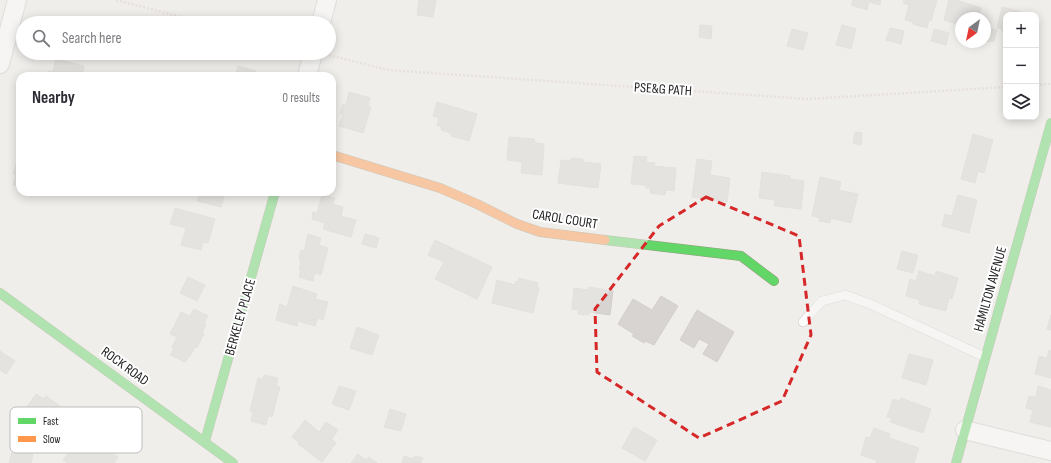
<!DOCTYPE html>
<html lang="en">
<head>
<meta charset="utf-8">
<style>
	body { margin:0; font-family:"Sofia Sans Condensed",sans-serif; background:#f2f2f3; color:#2b2b33 }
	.controls { position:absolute; right:12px; top:12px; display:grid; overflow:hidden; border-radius:8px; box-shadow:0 2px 10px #0003 }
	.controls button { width:36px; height:36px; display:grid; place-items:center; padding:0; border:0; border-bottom:1px solid #e1e1e2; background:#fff; color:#2b2b33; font:20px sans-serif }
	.compass { position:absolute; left:955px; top:12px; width:36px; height:36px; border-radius:50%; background:#fff; box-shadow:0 2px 10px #0003; rotate:213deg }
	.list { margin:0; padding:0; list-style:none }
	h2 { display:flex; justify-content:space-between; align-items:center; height:52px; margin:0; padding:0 16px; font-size:17px }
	h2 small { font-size:13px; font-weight:400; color:#7c7c81 }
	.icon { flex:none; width:22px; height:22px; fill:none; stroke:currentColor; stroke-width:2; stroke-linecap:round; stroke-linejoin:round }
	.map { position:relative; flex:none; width:1051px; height:463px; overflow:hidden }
	.search { position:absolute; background:#fff; box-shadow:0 2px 10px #0003; left:16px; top:16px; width:320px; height:44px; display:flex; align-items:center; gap:10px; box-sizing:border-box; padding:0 14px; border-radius:22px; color:#7c7c81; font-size:15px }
	.panel { position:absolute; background:#fff; box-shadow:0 2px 10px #0003; left:16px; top:72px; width:320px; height:124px; border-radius:12px }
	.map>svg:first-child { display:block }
</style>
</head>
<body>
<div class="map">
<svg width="1051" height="463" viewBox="0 0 1051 463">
	<rect width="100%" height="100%" fill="#f0eeeb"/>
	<!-- building -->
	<g fill="#d7d4d2" stroke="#d3d0cc">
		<path d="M419,0H436L433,17L417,15Z"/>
		<path d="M853,0H881L880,5L869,2L867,10L851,5Z"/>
		<path d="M904,0H937L931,21L929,20L927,28L913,24V22L905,20L909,5L903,3Z"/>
		<path d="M949,0H957L981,8L978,18H961V25L944,20Z"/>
		<path d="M1002,7L1021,12V15H1006V33L1002,32V29L997,28Z"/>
		<path d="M1036,17H1038L1039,34H1036Z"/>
		<path d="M67,18L85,23H65Z"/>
		<path d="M700,25L712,26L711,39L699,37Z"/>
		<path d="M842,25L856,29L851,49L836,45Z"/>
		<path d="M985,27L997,30L994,41L985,42Z"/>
		<path d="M890,28L904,31L901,44L886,40Z"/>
		<path d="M792,29L808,33L803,50L787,46Z"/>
		<path d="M934,29L949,33L946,45L931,41Z"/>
		<path d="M56,59L84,66L82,76H47L49,71L53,72Z"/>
		<path d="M238,66L256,71L255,76H235Z"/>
		<path d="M349,92L370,98L368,106L371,107L363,133L339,126L343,115L340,114L343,104H346Z"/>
		<path d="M437,102L477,114L469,141L451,136V133L441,130L442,127L437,125L439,118L433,116Z"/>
		<path d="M855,132L862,133L861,145L853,143Z"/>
		<path d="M973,134L993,140L984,173L978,171L975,183L961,179Z"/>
		<path d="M509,137L534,139L535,143L544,144L542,175L521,173L522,162L507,160Z"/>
		<path d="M634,156L647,157L646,162L655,163L654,166L676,168L674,191L666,190L665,195L650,193L651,188H646V185L631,184Z"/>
		<path d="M571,158L583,159V162L601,164L598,188L558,183L561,160L571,161Z"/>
		<path d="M18,159L20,160V187L13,185L16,175L13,174Z"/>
		<path d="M697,159L712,161L710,175L730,178L727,202L692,197Z"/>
		<path d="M762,172L790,176V179L804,181L801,209L774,206L775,200L759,198Z"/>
		<path d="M820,177L841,182L839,190L858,194L851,223L831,218L830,223L819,221L820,218L812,216Z"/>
		<path d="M195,192H225L221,207L197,201L200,193Z"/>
		<path d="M322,195L335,198L333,204L343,207L341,216L356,220L351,237L323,229L325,223L312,219L313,212L317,213Z"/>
		<path d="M958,195L977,200L969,233L942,226L945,214L952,216Z"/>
		<path d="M175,208L215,219L208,243L203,242L201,250L181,245L186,228L170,224Z"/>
		<path d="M308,234L321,238L319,245L328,248L321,275L315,273L313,281L299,277L301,270L299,269L301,261L299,260L301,250L304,251Z"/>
		<path d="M365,234L379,238L376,248L362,244Z"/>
		<path d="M435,240L492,267L477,299L435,279L444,262L428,255Z"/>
		<path d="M902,251L918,255L913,273L897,269Z"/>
		<path d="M919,271L935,276L936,271L958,278L952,299L949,298L946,311L919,304L920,300L906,296L910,279L916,281Z"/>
		<path d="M188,277L205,285L197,301L180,293Z"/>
		<path d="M519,278L538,283L537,287L539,288L533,313L492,303L497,280L515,285L516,281L518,282Z"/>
		<path d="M293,286L317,294L315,299L328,302L323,320L318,318L315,326L298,321L297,326L276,320L280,304L287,307Z"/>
		<path d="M589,287L613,291L610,315L589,312V315L578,314V310L572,309L574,288L588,290Z"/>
		<path d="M661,296L678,306L654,345L645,341L644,343L632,336L634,334L618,324L633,299L652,310Z"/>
		<path d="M194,309L208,316L204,323L206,324L202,333L204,334L197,348L195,347L190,356H189L185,362L170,355L174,348L172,347L177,337L170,334L181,312L190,316Z"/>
		<path d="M697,310L734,332L717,362L703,354L709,344L699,339L694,348L680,340Z"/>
		<path d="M1051,315V330L1047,329Z"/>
		<path d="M357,327L379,335L372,355L350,348Z"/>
		<path d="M1049,350L1051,351V378L1035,374L1039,356L1047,358Z"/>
		<path d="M0,351L15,361L6,374L0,370Z"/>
		<path d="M909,354L933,360L926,385L902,378Z"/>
		<path d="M264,375L278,378L276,386L280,387L272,417L268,416L266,425L251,421L253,412L250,411L258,378L263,379Z"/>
		<path d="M339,386L356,391L349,410L332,404Z"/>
		<path d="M1038,386L1051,390V427L1030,422L1033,410L1026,408L1029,396L1036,397Z"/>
		<path d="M36,394L44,399L46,396L68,412L66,415L75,422L56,449L44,441L46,438L19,418Z"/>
		<path d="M901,398L931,409L923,433L890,422L892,418L887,417L893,399L900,401Z"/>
		<path d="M390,409L406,414L401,431L384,427Z"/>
		<path d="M305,420L319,432L326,422L338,430L332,439L336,443L322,462L298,444L300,443L292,437Z"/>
		<path d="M634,427L657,440L645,461L622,448Z"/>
		<path d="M874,428L890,434L889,438L919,448L914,463H876V460L861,455L866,437L870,438Z"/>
		<path d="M84,432L118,457L114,463H68L63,460Z"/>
		<path d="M13,449L33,454L31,463H9Z"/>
		<path d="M358,454L366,460L369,457L377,463H351Z"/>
		<path d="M404,456L413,459L414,456L423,458L421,463H402Z"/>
	</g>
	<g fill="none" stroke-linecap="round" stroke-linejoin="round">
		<!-- lane casing -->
		<g stroke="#c9c8c7" stroke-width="10">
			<path id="lane" d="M803,322L822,301L845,295L870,304L985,357"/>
		</g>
		<!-- street casing -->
		<g stroke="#c9c8c7" stroke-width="20">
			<g id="street">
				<path d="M321,23L327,0"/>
				<path d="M0,64L17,0"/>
				<path d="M307,76L313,53"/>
				<path d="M965,430L1051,451"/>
			</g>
		</g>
		<!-- fast casing -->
		<g stroke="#999a82" stroke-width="10">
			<g id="fast">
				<path d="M605,240L741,256L774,281"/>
				<path d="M0,293L233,463"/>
				<path d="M205,441L275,192"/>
				<path d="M956,463L1051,123"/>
			</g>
		</g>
		<!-- slow casing -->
		<g stroke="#999a82" stroke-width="10">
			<path id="slow" d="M332,155L440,188L477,204L517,224L540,232L605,240"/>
		</g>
		<!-- path -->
		<g stroke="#dccecd" stroke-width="2.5" stroke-dasharray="2 2" stroke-linecap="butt">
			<path d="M116,0L205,23"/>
			<path d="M329,55L388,70L808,99L1006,87"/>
			<path d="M1036,85L1051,84"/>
		</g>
		<!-- lane -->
		<use href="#lane" stroke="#fdfcfc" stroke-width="9"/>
		<!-- street -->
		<use href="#street" stroke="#fdfcfc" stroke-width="18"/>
		<!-- fast -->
		<use href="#fast" stroke="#63d668" stroke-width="9"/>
		<!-- slow -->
		<use href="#slow" stroke="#ff974d" stroke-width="9"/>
	</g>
	<!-- marked area -->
	<path d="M0 0H1051V463H0ZM706,197L799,236L811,335L782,401L699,438L597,372L595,309L659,226Z" fill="#f0eeeb" fill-opacity=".55" fill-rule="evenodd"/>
	<path fill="none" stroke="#d62828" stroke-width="3" stroke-dasharray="8 5" stroke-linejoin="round" d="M706,197L799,236L811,335L782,401L699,438L597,372L595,309L659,226Z"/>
	<g text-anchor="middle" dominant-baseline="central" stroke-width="4" stroke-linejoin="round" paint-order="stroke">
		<!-- street labels -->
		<g font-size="14" fill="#222" stroke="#fff">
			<text transform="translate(663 89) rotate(4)">PSE&amp;G PATH</text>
			<text transform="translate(565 219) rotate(9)">CAROL COURT</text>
			<text transform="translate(990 289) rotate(-74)">HAMILTON AVENUE</text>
			<text transform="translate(240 317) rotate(-74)">BERKELEY PLACE</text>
			<text transform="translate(125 366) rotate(36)">ROCK ROAD</text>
		</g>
	</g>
	<!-- legend -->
	<rect x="10" y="407" width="132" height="46" rx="6" fill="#fff" stroke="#bdbdbd" stroke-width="1"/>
	<rect x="18" y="418" width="18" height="6" fill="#63d668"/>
	<rect x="18" y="436" width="18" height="6" fill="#ff974d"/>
	<g font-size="11" fill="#222">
		<text x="43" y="425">Fast</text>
		<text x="43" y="443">Slow</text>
	</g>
</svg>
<div class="controls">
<button>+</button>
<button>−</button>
<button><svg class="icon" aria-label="layers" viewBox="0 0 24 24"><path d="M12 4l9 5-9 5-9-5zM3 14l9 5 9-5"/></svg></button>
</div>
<svg class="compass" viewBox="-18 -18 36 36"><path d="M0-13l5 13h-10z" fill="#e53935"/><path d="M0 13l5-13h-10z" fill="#7c7c81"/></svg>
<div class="search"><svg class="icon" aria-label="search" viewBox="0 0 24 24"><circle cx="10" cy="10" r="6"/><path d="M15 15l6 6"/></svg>Search here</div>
<section class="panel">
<h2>Nearby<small>0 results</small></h2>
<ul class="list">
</ul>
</section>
</div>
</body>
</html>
